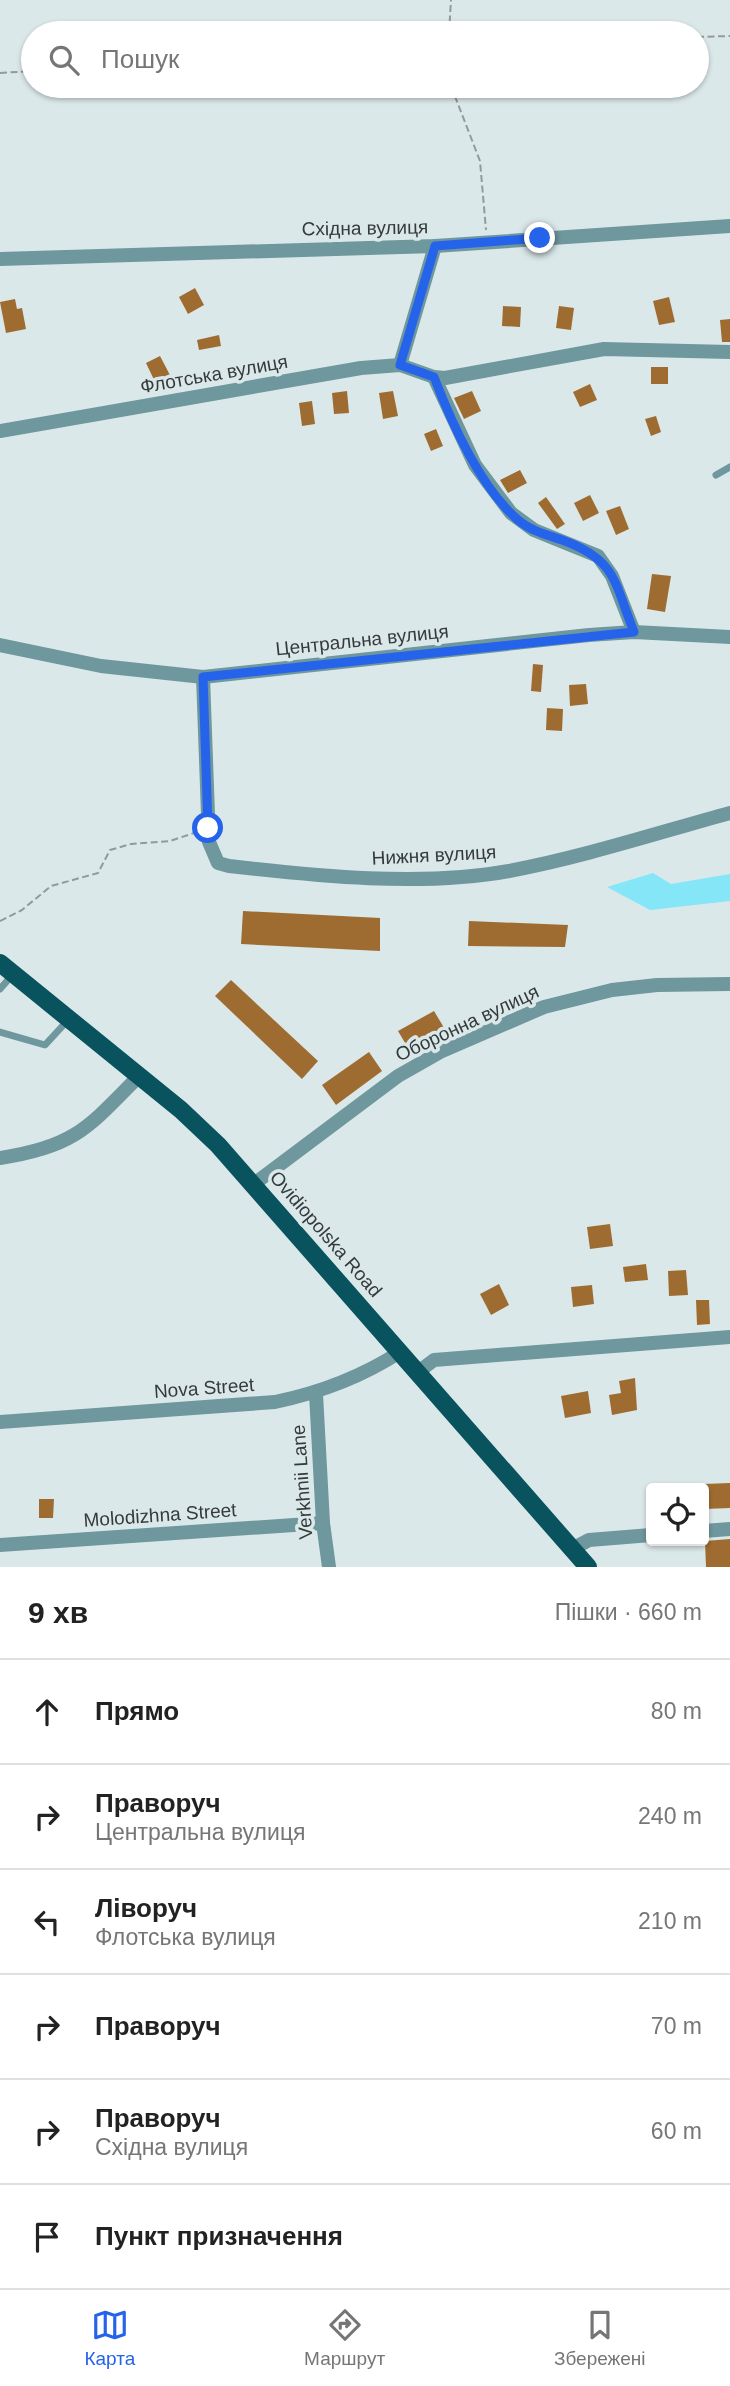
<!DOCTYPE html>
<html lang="uk">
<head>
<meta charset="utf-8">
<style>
	body { margin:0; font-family:Helvetica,sans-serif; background:#f6f6f6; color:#222 }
	.controls { position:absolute; right:21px; bottom:21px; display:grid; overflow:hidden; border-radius:7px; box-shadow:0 2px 5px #0004 }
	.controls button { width:63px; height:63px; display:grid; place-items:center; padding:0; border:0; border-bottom:2px solid #e0e0e0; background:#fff; color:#222; font:35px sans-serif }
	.stop { position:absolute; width:21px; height:21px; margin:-16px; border:5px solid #2563eb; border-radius:50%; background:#fff }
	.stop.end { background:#2563eb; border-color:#fff; box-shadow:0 2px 7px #0008 }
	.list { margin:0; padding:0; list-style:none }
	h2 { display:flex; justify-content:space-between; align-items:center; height:91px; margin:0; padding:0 28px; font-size:30px }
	h2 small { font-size:23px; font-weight:400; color:#767676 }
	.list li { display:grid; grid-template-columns:46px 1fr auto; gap:21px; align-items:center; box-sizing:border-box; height:105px; padding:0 28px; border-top:2px solid #e0e0e0 }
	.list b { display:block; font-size:26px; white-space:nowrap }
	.list p { margin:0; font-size:23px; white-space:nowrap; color:#767676 }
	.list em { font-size:23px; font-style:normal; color:#767676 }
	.icon { flex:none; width:38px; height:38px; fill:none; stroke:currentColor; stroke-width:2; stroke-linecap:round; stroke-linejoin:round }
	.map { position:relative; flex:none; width:730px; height:1567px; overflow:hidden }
	.search { position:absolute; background:#fff; box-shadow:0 2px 5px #0004; left:21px; right:21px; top:21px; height:77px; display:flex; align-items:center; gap:18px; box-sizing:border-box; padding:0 24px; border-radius:38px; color:#767676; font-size:26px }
	.sheet { height:721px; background:#fff }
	nav { display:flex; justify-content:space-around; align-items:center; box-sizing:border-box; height:98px; border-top:2px solid #e0e0e0; background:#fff; font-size:19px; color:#767676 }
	nav a { display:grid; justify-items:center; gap:4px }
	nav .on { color:#2563eb }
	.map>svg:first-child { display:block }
</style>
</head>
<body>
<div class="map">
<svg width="730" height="1567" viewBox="0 0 730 1567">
	<rect width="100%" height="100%" fill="#dbe8ea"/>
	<!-- green -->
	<path fill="#84e6f7" d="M653,873L671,884L730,874V901L650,910L607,887Z"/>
	<!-- building -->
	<g fill="#9e6c30">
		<path d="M195,288L204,305L188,314L179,297Z"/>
		<path d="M669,297L675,322L659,325L653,301Z"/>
		<path d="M15,299L17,309L22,308L26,329L6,333L0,302Z"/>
		<path d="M503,306L521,307L520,327L502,326Z"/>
		<path d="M559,306L574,308L571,330L556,328Z"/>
		<path d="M730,319V342H722L720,320Z"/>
		<path d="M219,335L221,346L199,350L197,340Z"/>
		<path d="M160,356L171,377L156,384L146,363Z"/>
		<rect x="651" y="367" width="17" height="17"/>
		<path d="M590,384L597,400L580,407L573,392Z"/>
		<path d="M347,391L349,413L334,414L332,393Z"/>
		<path d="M393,391L398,416L383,419L379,393Z"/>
		<path d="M472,391L481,411L464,419L454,398Z"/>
		<path d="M312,401L315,424L302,426L299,403Z"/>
		<path d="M656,416L661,432L651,436L645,419Z"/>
		<path d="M436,429L443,446L431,451L424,434Z"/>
		<path d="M520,470L527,483L508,493L500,480Z"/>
		<path d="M590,495L599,513L583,521L574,503Z"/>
		<path d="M546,497L565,524L557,529L538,503Z"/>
		<path d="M620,506L629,529L616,535L606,511Z"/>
		<path d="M652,574L671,576L665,612L647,609Z"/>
		<path d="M533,664L543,665L541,692L531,691Z"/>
		<path d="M586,684L588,704L570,706L569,685Z"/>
		<path d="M547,708L563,709L562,731L546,730Z"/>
		<path d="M243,911L380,918V951L241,944Z"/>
		<path d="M469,921L568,925L565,947L468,946Z"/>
		<path d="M231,980L318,1061L302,1079L215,996Z"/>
		<path d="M434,1011L446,1031L411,1053L398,1031Z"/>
		<path d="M369,1052L382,1071L336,1105L322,1085Z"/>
		<path d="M610,1224L613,1246L590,1249L587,1227Z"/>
		<path d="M646,1264L648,1280L625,1282L623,1267Z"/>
		<path d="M686,1270L688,1295L669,1296L668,1271Z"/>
		<path d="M499,1284L509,1305L491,1315L480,1294Z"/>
		<path d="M592,1285L594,1304L573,1307L571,1287Z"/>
		<path d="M696,1300H709L710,1324L697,1325Z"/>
		<path d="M635,1378L637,1410L612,1415L609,1395L621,1393L619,1381Z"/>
		<path d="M588,1391L591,1413L565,1418L561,1396Z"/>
		<path d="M730,1483V1508L704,1509V1484Z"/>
		<path d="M39,1499H54L53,1518H39Z"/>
		<path d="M730,1539V1567H706L705,1541Z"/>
	</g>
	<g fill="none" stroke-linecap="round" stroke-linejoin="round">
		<!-- path -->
		<g stroke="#919a9c" stroke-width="2" stroke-dasharray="7 3.5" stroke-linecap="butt">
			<path d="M449,33L451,0"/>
			<path d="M697,37L730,36"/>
			<path d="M0,73L33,71"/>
			<path d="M451,86L480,161L486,230"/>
			<path d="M0,921L22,910L51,886L98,873L110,850L131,844L170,841L194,833"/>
		</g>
		<!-- service -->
		<g stroke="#6f979e" stroke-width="7">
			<path d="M716,475L730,467"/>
			<path d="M0,989L13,974"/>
			<path d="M0,1032L45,1045L69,1019"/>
		</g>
		<!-- minor -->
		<g stroke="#6f979e" stroke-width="14">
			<path d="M0,259L435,246L730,226"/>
			<path d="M400,365L435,246"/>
			<path d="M434,377L475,465L511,513L534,530L598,556L612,576L634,632"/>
			<path d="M0,431L361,368L400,365L434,377L445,378L604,349L730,352"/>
			<path d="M0,645L101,666L203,677L589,635L634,632L730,637"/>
			<path d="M203,677L209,842L218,863L229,866C316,876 422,887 509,871C583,857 657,833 730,813"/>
			<path d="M0,1158C74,1147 88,1128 139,1076"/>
			<path d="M254,1184L398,1076L442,1051L544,1007L612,990L657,985L730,984"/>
			<path d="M418,1372L434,1360L730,1337"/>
			<path d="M316,1394L323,1523L329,1567"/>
			<path d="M0,1422L275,1402C318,1393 363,1376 400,1352"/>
			<path d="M704,1531L730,1529"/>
			<path d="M0,1545L323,1523"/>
			<path d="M572,1549L589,1540L651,1535"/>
		</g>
		<!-- primary -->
		<path stroke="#09535e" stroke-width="18" d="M0,963L181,1110L218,1145L588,1567"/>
	</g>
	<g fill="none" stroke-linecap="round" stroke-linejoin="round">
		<!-- route -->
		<path stroke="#2563eb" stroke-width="9" d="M208,828L203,677L634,632C614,582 617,560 562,540C547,535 531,531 518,520C480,487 452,424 434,377L400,365L435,246L540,238"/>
	</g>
	<g text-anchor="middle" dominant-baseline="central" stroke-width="7" stroke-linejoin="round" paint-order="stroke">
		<!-- street labels -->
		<g font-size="19" fill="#353a3b" stroke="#dbe8ea">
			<text transform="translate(365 228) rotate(-1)">Східна вулиця</text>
			<text transform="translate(214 374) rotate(-10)">Флотська вулиця</text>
			<text transform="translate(362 640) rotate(-6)">Центральна вулиця</text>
			<text transform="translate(434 855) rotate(-3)">Нижня вулиця</text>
			<text transform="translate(467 1023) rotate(-25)">Оборонна вулиця</text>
			<text transform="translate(326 1234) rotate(49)">Ovidiopolska Road</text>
			<text transform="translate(204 1388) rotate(-4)">Nova Street</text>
			<text transform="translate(302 1482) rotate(-94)">Verkhnii Lane</text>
			<text transform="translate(160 1515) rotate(-4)">Molodizhna Street</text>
		</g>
	</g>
</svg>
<div class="controls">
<button><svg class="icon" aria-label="locate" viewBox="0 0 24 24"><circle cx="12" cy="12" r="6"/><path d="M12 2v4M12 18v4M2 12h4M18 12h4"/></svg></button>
</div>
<div class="stop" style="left:208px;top:828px"></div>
<div class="stop end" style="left:540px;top:238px"></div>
<div class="search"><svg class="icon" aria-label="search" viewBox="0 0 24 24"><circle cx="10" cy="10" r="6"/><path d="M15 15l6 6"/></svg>Пошук</div>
</div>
<section class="sheet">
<h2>9 хв<small>Пішки · 660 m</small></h2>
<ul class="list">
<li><svg class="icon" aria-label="ahead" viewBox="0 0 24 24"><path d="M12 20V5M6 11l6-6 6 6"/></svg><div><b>Прямо</b></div><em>80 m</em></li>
<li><svg class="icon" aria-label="right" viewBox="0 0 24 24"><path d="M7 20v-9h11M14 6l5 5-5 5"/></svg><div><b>Праворуч</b><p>Центральна вулиця</p></div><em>240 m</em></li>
<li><svg class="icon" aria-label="left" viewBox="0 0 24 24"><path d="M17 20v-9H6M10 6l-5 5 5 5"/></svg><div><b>Ліворуч</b><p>Флотська вулиця</p></div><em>210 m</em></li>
<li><svg class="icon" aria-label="right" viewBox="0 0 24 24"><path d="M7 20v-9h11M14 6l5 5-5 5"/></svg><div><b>Праворуч</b></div><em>70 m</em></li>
<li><svg class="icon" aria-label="right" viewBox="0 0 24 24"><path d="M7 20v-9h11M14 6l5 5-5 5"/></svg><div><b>Праворуч</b><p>Східна вулиця</p></div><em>60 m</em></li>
<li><svg class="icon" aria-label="arrive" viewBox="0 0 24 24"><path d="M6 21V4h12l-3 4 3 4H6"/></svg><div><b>Пункт призначення</b></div></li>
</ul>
</section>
<nav>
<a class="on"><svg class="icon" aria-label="map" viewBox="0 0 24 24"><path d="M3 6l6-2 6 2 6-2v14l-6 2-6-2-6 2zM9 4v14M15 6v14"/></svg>Карта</a>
<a><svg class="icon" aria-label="directions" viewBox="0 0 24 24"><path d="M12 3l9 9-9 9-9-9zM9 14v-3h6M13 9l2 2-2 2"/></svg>Маршрут</a>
<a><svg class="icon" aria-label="saved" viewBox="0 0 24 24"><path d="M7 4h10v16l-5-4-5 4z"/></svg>Збережені</a>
</nav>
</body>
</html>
